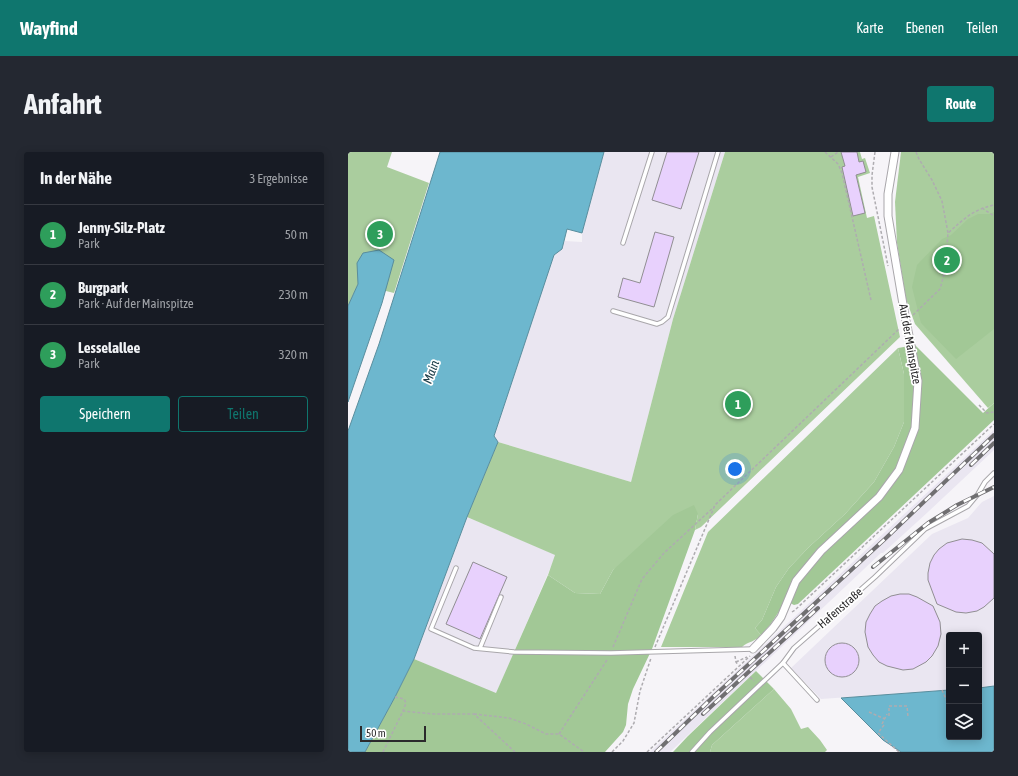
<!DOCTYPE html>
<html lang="de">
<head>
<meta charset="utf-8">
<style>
	body { margin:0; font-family:"Asap Condensed",sans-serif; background:#242831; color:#f1f3f6 }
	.controls { position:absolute; right:12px; bottom:12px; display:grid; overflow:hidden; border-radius:4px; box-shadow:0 2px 10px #0003 }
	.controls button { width:36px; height:36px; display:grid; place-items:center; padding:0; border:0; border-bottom:1px solid #363941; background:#171b24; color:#f1f3f6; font:20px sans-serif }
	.scale { position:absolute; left:12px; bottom:10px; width:66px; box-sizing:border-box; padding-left:4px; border:2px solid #2b2a2c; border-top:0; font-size:11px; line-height:14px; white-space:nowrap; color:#2b2a2c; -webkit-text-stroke:3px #fff; paint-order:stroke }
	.you { position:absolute; left:387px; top:317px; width:14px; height:14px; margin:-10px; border:3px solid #fff; border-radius:50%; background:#1a73e8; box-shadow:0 0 0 6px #1a73e833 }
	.badge { display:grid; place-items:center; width:26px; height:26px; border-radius:50%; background:#0f766e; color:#fff; font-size:13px; font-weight:700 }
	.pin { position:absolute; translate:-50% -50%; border:2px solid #fff; box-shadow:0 1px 4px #0006 }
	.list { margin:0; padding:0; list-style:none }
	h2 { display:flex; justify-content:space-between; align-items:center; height:52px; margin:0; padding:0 16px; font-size:17px }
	h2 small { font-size:13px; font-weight:400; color:#9ea1a6 }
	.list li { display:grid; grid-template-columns:26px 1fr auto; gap:12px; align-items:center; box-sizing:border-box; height:60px; padding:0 16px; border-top:1px solid #363941 }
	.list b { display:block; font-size:15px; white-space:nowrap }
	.list p { margin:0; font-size:13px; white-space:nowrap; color:#9ea1a6 }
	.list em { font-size:13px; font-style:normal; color:#9ea1a6 }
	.actions { display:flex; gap:8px; padding:12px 16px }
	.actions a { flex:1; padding:9px 0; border:1px solid #0f766e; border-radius:4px; text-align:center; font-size:14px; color:#0f766e }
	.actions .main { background:#0f766e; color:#fff }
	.icon { flex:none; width:22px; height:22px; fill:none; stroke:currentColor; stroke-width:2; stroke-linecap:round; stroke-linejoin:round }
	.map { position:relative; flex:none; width:646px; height:600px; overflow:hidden; border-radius:4px }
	header { display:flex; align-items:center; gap:24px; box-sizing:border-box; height:56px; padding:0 20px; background:#0f766e; color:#fff }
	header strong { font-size:19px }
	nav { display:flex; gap:22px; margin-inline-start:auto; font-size:14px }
	.intro { display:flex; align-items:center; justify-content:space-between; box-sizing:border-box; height:96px; padding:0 24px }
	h1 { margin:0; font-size:28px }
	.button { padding:10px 18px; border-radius:4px; background:#0f766e; color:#fff; font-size:14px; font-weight:700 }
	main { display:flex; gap:24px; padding:0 24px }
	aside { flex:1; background:#171b24; border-radius:4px; box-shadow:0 2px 10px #0003 }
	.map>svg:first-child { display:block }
</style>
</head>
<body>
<header>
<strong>Wayfind</strong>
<nav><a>Karte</a><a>Ebenen</a><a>Teilen</a></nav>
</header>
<div class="intro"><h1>Anfahrt</h1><a class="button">Route</a></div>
<main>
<aside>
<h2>In der Nähe<small>3 Ergebnisse</small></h2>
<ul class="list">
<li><span class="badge" style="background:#2e9e5b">1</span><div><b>Jenny-Silz-Platz</b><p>Park</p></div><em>50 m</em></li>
<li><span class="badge" style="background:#2e9e5b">2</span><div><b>Burgpark</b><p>Park · Auf der Mainspitze</p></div><em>230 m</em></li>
<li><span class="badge" style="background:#2e9e5b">3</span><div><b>Lesselallee</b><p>Park</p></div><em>320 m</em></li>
</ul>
<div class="actions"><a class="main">Speichern</a><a>Teilen</a></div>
</aside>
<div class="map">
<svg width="646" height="600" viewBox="0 0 646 600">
	<rect width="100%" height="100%" fill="#f6f4f8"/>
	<!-- built -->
	<g fill="#eae6f1">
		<path d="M256,0H377L325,167L283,330L150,290L146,284L206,103L213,97L217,89L234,90V81Z"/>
		<path d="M646,278V298L580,360L535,401H533L322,600H302Z"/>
		<path d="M646,344V534L631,536V483H601V538L473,547L443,516L584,382L620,366L634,350Z"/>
		<path d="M119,365L208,403L148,542L66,507Z"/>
	</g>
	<!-- green -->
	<g fill="#aacd9e">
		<path d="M0,0H44L39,15L81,31L46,141L10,132L0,154Z"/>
		<path d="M377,0H512L514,7L517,6L522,21L510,25L519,66L526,64L552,185L353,375L347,378L350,362L265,418L252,442L227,441L200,423L207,403L119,365L150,290L283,330L325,167Z"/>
		<path d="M553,0H646V251L640,256L567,172L558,147L549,91L547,50Z"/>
		<path d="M550,196L556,222V270L546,295L526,330L497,362L461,395L441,416L428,435L414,468L407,476L413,483C409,489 399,490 394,495H313L360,380Z"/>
		<path d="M426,537L443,557L453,577L460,575L472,588L479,598L477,600H362L364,593Z"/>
	</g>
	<!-- forest -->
	<g fill="#a2c896">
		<path d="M646,60V177L608,207L573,171L564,135L569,113L594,87L603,83L620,67L630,62H641Z"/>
		<path d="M567,193L635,261L646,251V268L450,452L446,453L442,451L436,452L422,473L413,483L407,476L414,468L428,435L441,416L461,395L497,362L526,330L546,295L556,270V222L550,196Z"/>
		<path d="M346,353L350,362L347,378L304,497L285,537L280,552L278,573L275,580L257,600H17L47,545L66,507L148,541L200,423L227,441L252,442L265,418L325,363Z"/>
		<path d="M408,519L426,537L364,593L362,600H325L340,584Z"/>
	</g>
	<!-- water -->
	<g fill="#6db7ce" stroke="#598d9d">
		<path d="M92,0H256L234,81L219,77L214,97L206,103L146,284L150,290L119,365L66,507L47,545L17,600H0V279L31,192Z"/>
		<path d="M31,98L46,108L34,151L0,250V154L10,132L9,111L15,101Z"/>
		<path d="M646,534V600H553L535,588L493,546L601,538V585H631V536Z"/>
	</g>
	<!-- building -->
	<g fill="#e8d1fd" stroke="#908e92">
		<path d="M319,0H351L333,57L304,48Z"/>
		<path d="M493,0H509L511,10L515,9L518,20L508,23L517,61L505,64L494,15L497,14Z"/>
		<path d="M307,80L326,85L306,155L270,145L275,126L292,131Z"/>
		<path d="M614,387L624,388L634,391L646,402V446L636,455L629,459L618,461L608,460L589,452L580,428V421L582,411L586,403L591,397L599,391Z"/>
		<path d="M125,410L159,425L132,487L98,472Z"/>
		<path d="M552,442H561L569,445L585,454L592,470L593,482L590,494L584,504L578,510L565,517L555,518L539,514L531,510L525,503L520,495L517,480L518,470L522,462L527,454L534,449L543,444Z"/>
		<circle cx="494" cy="508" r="17"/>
	</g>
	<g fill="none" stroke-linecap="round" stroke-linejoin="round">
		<!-- service casing -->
		<g stroke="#a9a7ab" stroke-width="5.5">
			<g id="service">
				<path d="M275,91L304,0"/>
				<path d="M265,159L309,172L314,170L320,165L370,0"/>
				<path d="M108,416L83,477L126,496L166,500L263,501L405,497"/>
				<path d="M132,496L153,445"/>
				<path d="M435,511L469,548"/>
				<path d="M344,600L362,580L435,511L446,496L527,425L577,377L620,354L630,342L637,330L646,321"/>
			</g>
		</g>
		<!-- minor casing -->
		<g stroke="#a9a7ab" stroke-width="9">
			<path id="minor" d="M405,497L425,476L433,465L448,429L473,399L531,345L551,318L567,276L570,229L557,164L540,64V42L547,0"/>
		</g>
		<!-- path -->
		<g stroke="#aeacb0" stroke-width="1.5" stroke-dasharray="3 2" stroke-linecap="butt">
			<path d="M477,0L490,12L494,21L523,148"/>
			<path d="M527,0L524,23V35L540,114"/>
			<path d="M568,0L571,7L584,28L594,49L600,81"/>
			<path d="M483,5L490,0"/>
			<path d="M634,56L646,64"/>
			<path d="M565,163L592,137L597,119L600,81C616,67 624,58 646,53"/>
			<path d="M631,253L639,261L646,260"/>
			<path d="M444,460L447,458L646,272"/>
			<path d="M265,495L294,427L316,401L366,355"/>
			<path d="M307,495L367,353L551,177"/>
			<path d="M387,504L388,510L390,513"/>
			<path d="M388,510L399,505"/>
			<path d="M402,525L406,529"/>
			<path d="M594,538L601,554"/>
			<path d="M47,545L56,547L58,551L55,559"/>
			<path d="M521,560L537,567"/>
			<path d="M126,562L161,566L178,572L198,582H211L236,600"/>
			<path d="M541,564V554H559L560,565"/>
			<path d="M534,572L539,562"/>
			<path d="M536,573L530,581L551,600"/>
			<path d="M211,582L259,508"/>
			<path d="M35,600L55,559L86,562H126L167,600"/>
			<path d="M264,600L275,589L286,571L292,539L303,506"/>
			<path d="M299,600L402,504"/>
		</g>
		<!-- service -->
		<use href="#service" stroke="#fff" stroke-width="3.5"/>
		<!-- minor -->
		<use href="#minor" stroke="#fff" stroke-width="7"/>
		<!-- rail casing -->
		<g stroke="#706f71" stroke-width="4">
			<g id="rail">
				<path d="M623,313L646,291"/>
				<path d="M525,415L580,371L609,353L646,335"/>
				<path d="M355,562L470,456"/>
				<path d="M308,600L365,545L538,386L646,283"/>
			</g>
		</g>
		<!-- rail -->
		<use href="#rail" stroke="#fff" stroke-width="2.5" stroke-dasharray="8" stroke-linecap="butt"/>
	</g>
	<g text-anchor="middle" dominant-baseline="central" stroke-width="3.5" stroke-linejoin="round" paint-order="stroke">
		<!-- street labels -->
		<g font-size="12" fill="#2b2a2c" stroke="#fff">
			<text transform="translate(562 192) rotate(80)">Auf der Mainspitze</text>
			<text transform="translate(492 456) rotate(-41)">Hafenstraße</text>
		</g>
		<!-- water labels -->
		<g font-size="13" font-style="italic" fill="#1b3d48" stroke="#fff">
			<text transform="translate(83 220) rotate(-70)">Main</text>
		</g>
	</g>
</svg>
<div class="controls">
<button>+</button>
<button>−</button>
<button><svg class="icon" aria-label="layers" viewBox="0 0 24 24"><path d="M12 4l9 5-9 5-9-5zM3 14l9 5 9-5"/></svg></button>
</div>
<div class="scale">50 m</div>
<div class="you"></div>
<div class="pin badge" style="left:390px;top:252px;background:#2e9e5b">1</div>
<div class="pin badge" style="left:599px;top:108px;background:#2e9e5b">2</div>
<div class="pin badge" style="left:32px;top:82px;background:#2e9e5b">3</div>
</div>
</main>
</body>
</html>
